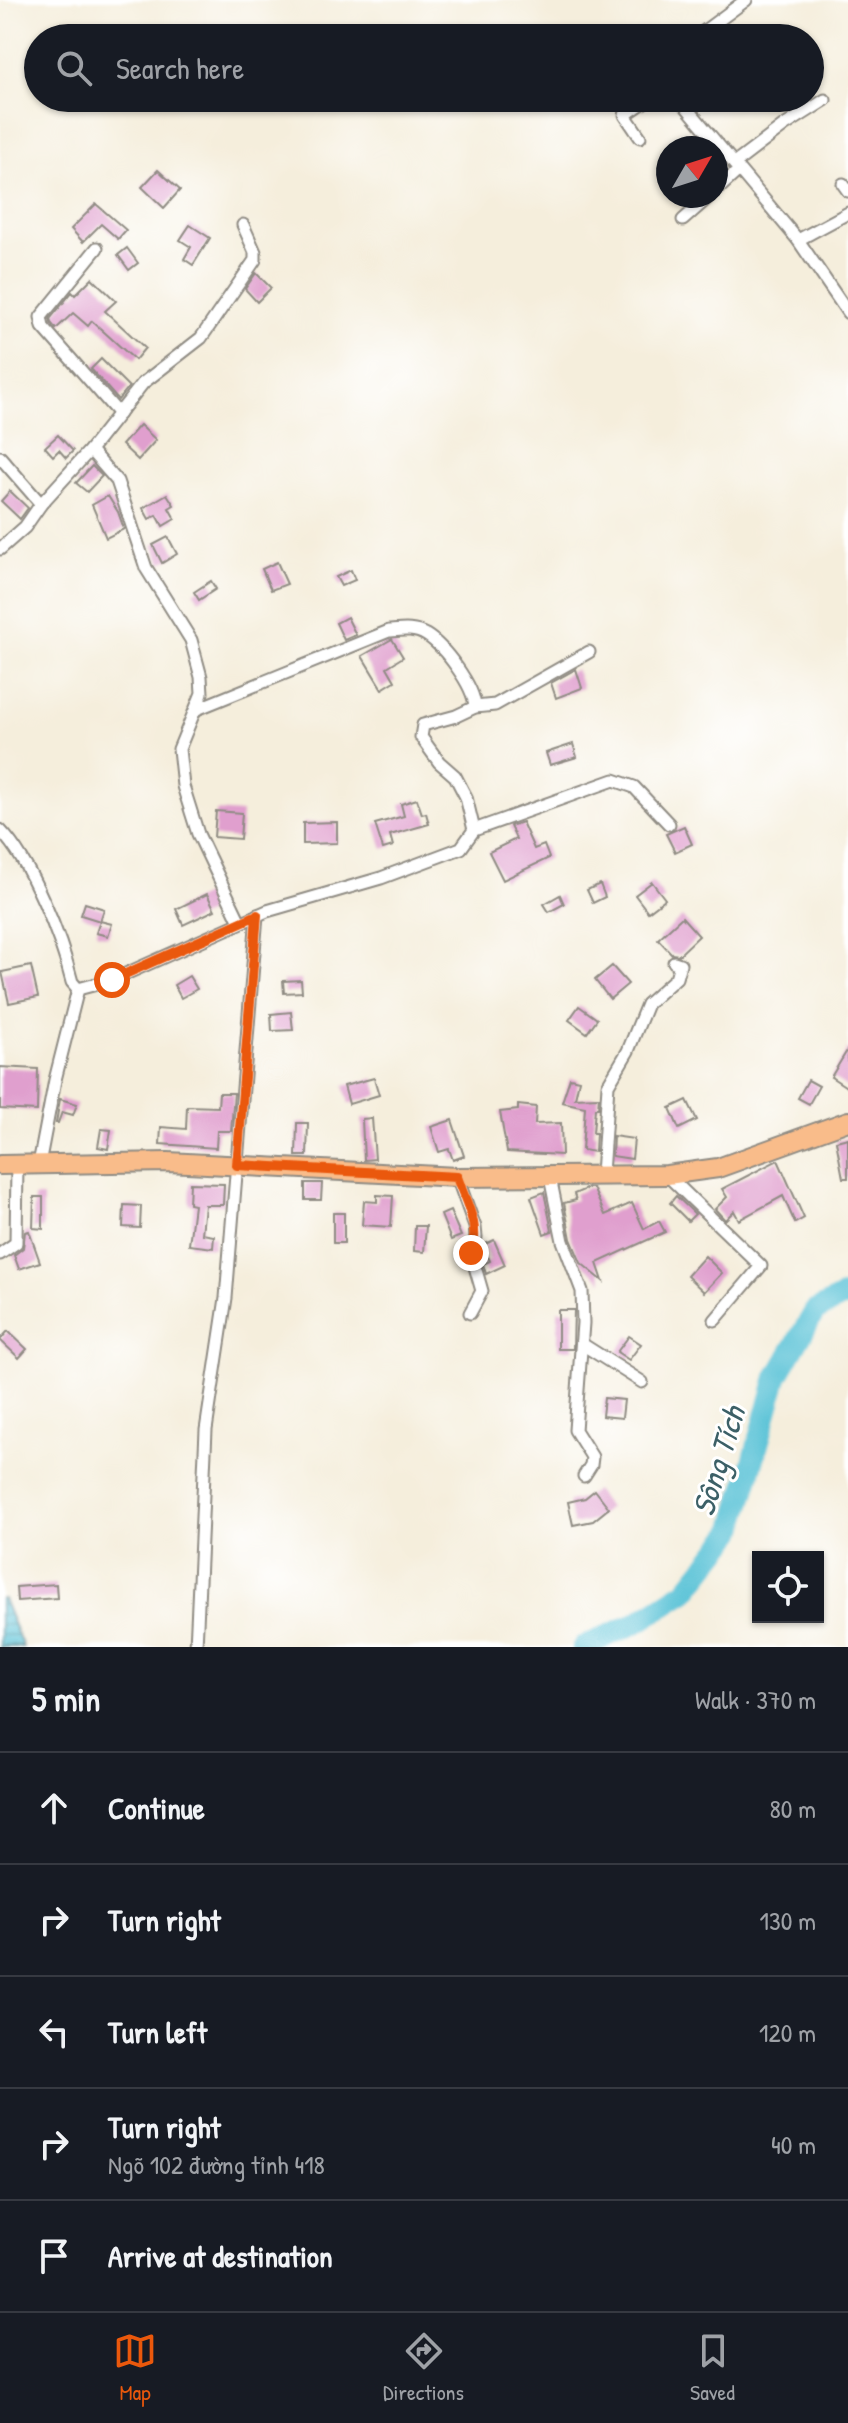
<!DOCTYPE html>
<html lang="en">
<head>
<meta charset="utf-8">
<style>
	body { margin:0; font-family:"Patrick Hand",sans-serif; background:#20242c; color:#f1f3f6 }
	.controls { position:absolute; right:24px; bottom:24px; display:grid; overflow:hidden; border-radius:0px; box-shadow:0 2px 6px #0004 }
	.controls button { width:72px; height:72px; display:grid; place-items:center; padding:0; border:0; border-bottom:2px solid #363941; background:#171b24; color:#f1f3f6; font:40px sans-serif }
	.compass { position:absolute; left:656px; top:136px; width:72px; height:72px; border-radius:50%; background:#171b24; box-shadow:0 2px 6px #0004; rotate:51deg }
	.stop { position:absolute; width:24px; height:24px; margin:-18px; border:6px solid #ea580c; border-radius:50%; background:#fff }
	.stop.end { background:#ea580c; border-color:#fff; box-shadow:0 2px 8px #0008 }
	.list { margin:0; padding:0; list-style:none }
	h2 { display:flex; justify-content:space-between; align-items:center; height:104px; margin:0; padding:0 32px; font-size:34px }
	h2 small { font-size:26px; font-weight:400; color:#9ea1a6 }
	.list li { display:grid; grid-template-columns:52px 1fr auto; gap:24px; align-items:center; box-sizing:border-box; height:112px; padding:0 32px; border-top:2px solid #363941 }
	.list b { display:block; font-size:30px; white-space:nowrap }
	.list p { margin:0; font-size:26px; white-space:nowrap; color:#9ea1a6 }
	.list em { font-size:26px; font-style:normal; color:#9ea1a6 }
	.icon { flex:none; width:44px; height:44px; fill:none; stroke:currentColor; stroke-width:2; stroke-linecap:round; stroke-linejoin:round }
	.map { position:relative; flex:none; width:848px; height:1647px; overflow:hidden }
	.search { position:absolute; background:#171b24; box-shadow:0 2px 6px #0004; left:24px; right:24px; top:24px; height:88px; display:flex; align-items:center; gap:20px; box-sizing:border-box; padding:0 28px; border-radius:44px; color:#9ea1a6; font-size:30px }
	.sheet { height:664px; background:#171b24 }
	nav { display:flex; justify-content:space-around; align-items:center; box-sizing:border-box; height:112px; border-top:2px solid #363941; background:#171b24; font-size:22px; color:#9ea1a6 }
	nav a { display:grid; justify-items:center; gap:4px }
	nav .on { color:#ea580c }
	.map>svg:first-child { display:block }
</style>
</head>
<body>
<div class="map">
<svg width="848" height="1647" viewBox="0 0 848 1647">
	<defs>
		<pattern id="water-rules" width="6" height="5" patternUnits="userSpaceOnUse" patternTransform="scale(2)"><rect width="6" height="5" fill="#5bc3d7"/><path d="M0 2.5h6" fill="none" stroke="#4b9faf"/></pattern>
	</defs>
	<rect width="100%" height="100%" fill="#fff"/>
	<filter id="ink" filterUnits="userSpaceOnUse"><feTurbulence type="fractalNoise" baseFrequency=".0125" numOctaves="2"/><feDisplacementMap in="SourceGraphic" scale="16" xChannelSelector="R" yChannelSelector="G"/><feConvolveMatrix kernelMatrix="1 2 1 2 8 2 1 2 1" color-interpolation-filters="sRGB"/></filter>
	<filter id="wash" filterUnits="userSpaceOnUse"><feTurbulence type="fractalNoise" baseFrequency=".006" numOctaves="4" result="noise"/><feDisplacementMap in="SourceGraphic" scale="32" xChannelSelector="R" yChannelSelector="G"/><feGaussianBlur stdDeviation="1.8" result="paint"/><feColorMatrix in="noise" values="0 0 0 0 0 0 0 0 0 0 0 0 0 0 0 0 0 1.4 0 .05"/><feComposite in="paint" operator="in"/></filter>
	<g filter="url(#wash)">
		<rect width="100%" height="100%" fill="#f5eedc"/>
		<!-- water -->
		<path fill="url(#water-rules)" stroke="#437781" stroke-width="2" d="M0,1599H3L23,1647H0Z"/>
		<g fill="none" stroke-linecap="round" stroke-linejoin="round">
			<!-- river -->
			<path stroke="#5bc3d7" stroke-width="22" d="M583,1647L638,1622L686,1591L733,1532L777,1377L815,1311L842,1297H848"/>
		</g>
		<g id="blocks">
			<!-- building -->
			<g fill="#e09fce">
				<path d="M158,170L180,190L164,208L142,187Z"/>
				<path d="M96,204L126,230L118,239L101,224L83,242L71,229Z"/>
				<path d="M190,225L210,238L193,265L184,259L191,247L180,240Z"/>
				<path d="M127,248L138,263L129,270L118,255Z"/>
				<path d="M256,273L271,288L257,302L245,289Z"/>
				<path d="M92,278L116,301L105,311L145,348L135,360L92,321L88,326L73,313L56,329L51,323L50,319L72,292L75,295Z"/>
				<path d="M101,359L129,387L118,400L91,369Z"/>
				<path d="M140,425L156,440L138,460L122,445Z"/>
				<path d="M58,435L73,451L66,458L59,450L53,456L45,447Z"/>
				<path d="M92,466L102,476L87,492L76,483Z"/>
				<path d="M10,491L28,508L20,519L1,501Z"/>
				<path d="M167,494L174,505L169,508L175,519L163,526L157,515L149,519L143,508Z"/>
				<path d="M108,496L118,512L124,529L106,538L92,505Z"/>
				<path d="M168,537L177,554L162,563L153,545Z"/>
				<path d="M277,562L287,584L271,590L262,569Z"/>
				<path d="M351,570L355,580L341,586L336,577Z"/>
				<path d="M211,581L216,589L199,600L194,592Z"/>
				<path d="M347,617L356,635L344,640L336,623Z"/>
				<path d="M392,639L403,657L387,667L395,681L382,689L362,656Z"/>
				<path d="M576,669L582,688L556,698L551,683Z"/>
				<path d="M573,744L577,757L550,765L546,753Z"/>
				<path d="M417,799L422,814L426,813L429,824L390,835L393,846L383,849L375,824L404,816L401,804Z"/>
				<path d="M216,811L242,813L240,839L214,837Z"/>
				<path d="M337,822V843L303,844V823Z"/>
				<path d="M522,822L534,849L544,845L549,858L503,880L489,852L516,839L510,826Z"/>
				<path d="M684,826L692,844L675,852L666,834Z"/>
				<path d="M652,882L665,899L648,912L635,895Z"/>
				<path d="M600,884L605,897L593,903L587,890Z"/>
				<path d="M207,894L215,910L183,925L176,909Z"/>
				<path d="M560,895L564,904L549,912L544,904Z"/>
				<path d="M85,903L104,909L100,921L81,915Z"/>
				<path d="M682,917L699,936L679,955L672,954L658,939Z"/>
				<path d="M100,921L112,924L108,936L96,933Z"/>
				<path d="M31,966L38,997L9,1003L2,972Z"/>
				<path d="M612,966L628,984L610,999L595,980Z"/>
				<path d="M189,976L197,989L181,998L174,985Z"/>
				<path d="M301,980L302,992L284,993L283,981Z"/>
				<path d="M579,1006L597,1019L587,1033L569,1020Z"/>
				<path d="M291,1012L293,1030L272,1031L271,1014Z"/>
				<path d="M848,1049V1088L831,1077Z"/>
				<path d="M0,1067L38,1069L37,1111L0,1109Z"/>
				<path d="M374,1078L379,1095L349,1104L344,1086Z"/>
				<path d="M570,1078L579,1080L575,1098L599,1097L598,1108H595L593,1133H596L595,1152L582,1150L585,1107L562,1102Z"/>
				<path d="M808,1080L819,1086L809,1104L798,1098Z"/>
				<path d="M219,1093H234L231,1131H217L216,1148L160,1144L161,1127L186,1129L187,1106L218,1107Z"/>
				<path d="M60,1099L77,1104L73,1115L62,1112L58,1123H56Z"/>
				<path d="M687,1100L697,1120L679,1129L670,1108Z"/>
				<path d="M518,1105L536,1107L535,1124L561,1123L562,1155L507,1152L500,1112L518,1110Z"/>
				<path d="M372,1118L375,1159L364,1160L362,1119Z"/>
				<path d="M452,1120L464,1156L453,1160L449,1149L439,1152L431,1127Z"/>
				<path d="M297,1123H308L307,1156H296Z"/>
				<path d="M101,1129L111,1130L108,1149L98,1147Z"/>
				<path d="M613,1136L634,1139L632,1159L612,1156Z"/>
				<path d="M848,1138V1178H843L836,1141Z"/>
				<path d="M778,1160L804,1218L795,1223L783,1196L739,1220L734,1211L725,1220L715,1209L727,1197L722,1189Z"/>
				<path d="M190,1183L224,1184L223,1205H205L202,1234L214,1236L213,1248L189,1245L194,1205L189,1204Z"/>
				<path d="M305,1183H322L321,1200H305Z"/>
				<path d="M588,1188H593L605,1215L632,1203L644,1229L659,1221L665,1232L597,1263L603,1281L581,1263L571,1239L564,1203L576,1200L574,1194Z"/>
				<path d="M544,1192L552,1231L544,1234L531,1197Z"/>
				<path d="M377,1195L393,1196L391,1227L362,1225L364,1201L377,1202Z"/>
				<path d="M676,1196L695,1214L688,1221L670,1203Z"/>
				<path d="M34,1197H43V1229L33,1228Z"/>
				<path d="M124,1205L141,1206L140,1228L123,1227Z"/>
				<path d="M450,1211L461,1236L451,1240L441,1215Z"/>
				<rect x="333" y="1213" width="11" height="30"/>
				<path d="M415,1226H426L424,1252L414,1251Z"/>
				<path d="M29,1231L40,1262L19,1269L14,1255L23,1248L25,1232Z"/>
				<path d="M494,1240L505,1265L486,1274L483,1264L490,1261L483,1245Z"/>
				<path d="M705,1256L722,1273L704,1292L687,1276Z"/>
				<path d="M558,1310H574L573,1349H558Z"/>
				<path d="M8,1331L27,1349L19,1358L0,1340Z"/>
				<path d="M629,1336L641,1344L629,1360L617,1352Z"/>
				<path d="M604,1398L624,1400L622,1418L602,1416Z"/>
				<path d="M595,1490L609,1508L593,1521L573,1525L568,1502L585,1498Z"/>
				<path d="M56,1584L57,1598L17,1601L16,1587Z"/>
			</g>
		</g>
	</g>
	<g filter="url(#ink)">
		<use href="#blocks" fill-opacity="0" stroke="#908c84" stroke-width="2"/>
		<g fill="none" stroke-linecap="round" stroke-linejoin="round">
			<!-- minor casing -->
			<g stroke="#908c84" stroke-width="15">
				<g id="minor">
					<path d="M695,38L746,0"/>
					<path d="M679,98L798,240L848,313"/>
					<path d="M640,137L625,115L650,98"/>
					<path d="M734,164L784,126L825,100"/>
					<path d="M843,184L848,191"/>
					<path d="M716,191L739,170"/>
					<path d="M683,220L710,196"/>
					<path d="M798,240L848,213"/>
					<path d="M97,248L41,317L43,327L119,414"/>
					<path d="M90,450L117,481L146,568L191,640L201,677L202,693L179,749L183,786L198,834L240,922"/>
					<path d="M0,457L41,504"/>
					<path d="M0,549L25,527L41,504L90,450L143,383L201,338L255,260V252L243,225"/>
					<path d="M197,709L389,631C402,630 414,628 426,635C444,646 474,686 475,707"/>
					<path d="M0,830C32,863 61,938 72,982L78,989L112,980L267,911L381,878L461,848L474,830L614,780L634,787L669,824"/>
					<path d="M474,830L466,797L455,776L439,762L421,737L423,725L456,716L475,707L495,705L589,652"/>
					<path d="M39,1164L55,1080L78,989"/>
					<path d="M602,1174L608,1085L628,1051L647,1004L676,978L680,964L674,962"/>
					<path d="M667,1175L761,1266L715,1320"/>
					<path d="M457,1177L475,1227L476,1237L471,1253L482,1291L470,1313"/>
					<path d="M550,1177L563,1241L582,1291L583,1323L575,1430L592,1457L591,1465L584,1476"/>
					<path d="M0,1254L16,1243L17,1165"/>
					<path d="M582,1344L642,1382"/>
					<path d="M196,1647L206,1430L226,1298L257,915"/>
				</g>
			</g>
			<!-- primary casing -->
			<g stroke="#908c84" stroke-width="22">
				<path id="primary" d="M0,1165L168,1162L457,1177L667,1175L718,1168L848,1121"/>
			</g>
			<!-- minor -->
			<use href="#minor" stroke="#fff" stroke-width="11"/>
			<!-- primary -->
			<use href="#primary" stroke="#f9bc8a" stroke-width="18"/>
		</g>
	</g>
	<g fill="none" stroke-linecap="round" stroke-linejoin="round" filter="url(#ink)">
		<!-- route -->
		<path stroke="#ea580c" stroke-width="10" d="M112,980L257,915L237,1165L457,1177C466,1203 481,1226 471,1253"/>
	</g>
	<g text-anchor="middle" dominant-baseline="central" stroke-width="6" stroke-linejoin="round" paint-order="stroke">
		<!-- water labels -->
		<g font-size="32" font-style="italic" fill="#3c6067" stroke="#fff">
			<text transform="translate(718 1461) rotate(-73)">Sông Tích</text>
		</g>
	</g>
</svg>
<div class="controls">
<button><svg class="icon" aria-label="locate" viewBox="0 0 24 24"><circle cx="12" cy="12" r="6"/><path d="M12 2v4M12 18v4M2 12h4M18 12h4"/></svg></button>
</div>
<svg class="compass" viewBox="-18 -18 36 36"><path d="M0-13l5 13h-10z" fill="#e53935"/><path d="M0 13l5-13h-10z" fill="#9ea1a6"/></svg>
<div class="stop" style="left:112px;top:980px"></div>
<div class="stop end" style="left:471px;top:1253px"></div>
<div class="search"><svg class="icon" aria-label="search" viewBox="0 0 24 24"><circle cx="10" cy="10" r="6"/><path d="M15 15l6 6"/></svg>Search here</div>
</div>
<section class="sheet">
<h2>5 min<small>Walk · 370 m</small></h2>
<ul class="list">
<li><svg class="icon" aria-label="ahead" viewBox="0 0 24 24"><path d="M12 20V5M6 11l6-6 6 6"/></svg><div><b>Continue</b></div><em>80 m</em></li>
<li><svg class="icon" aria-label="right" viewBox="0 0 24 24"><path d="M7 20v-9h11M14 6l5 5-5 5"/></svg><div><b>Turn right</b></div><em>130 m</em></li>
<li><svg class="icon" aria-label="left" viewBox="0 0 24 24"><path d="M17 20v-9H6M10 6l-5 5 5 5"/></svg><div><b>Turn left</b></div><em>120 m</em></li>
<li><svg class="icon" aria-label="right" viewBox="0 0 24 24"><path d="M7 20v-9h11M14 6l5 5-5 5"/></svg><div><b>Turn right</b><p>Ngõ 102 đường tỉnh 418</p></div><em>40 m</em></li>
<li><svg class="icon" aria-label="arrive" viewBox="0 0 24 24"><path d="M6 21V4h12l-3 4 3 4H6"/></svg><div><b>Arrive at destination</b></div></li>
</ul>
</section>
<nav>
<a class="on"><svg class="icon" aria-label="map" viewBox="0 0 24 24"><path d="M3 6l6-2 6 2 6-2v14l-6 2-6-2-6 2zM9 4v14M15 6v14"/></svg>Map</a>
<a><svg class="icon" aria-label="directions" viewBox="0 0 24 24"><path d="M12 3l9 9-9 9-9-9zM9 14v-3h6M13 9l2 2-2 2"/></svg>Directions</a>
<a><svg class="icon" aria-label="saved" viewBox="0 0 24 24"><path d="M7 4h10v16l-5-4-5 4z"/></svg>Saved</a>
</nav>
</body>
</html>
